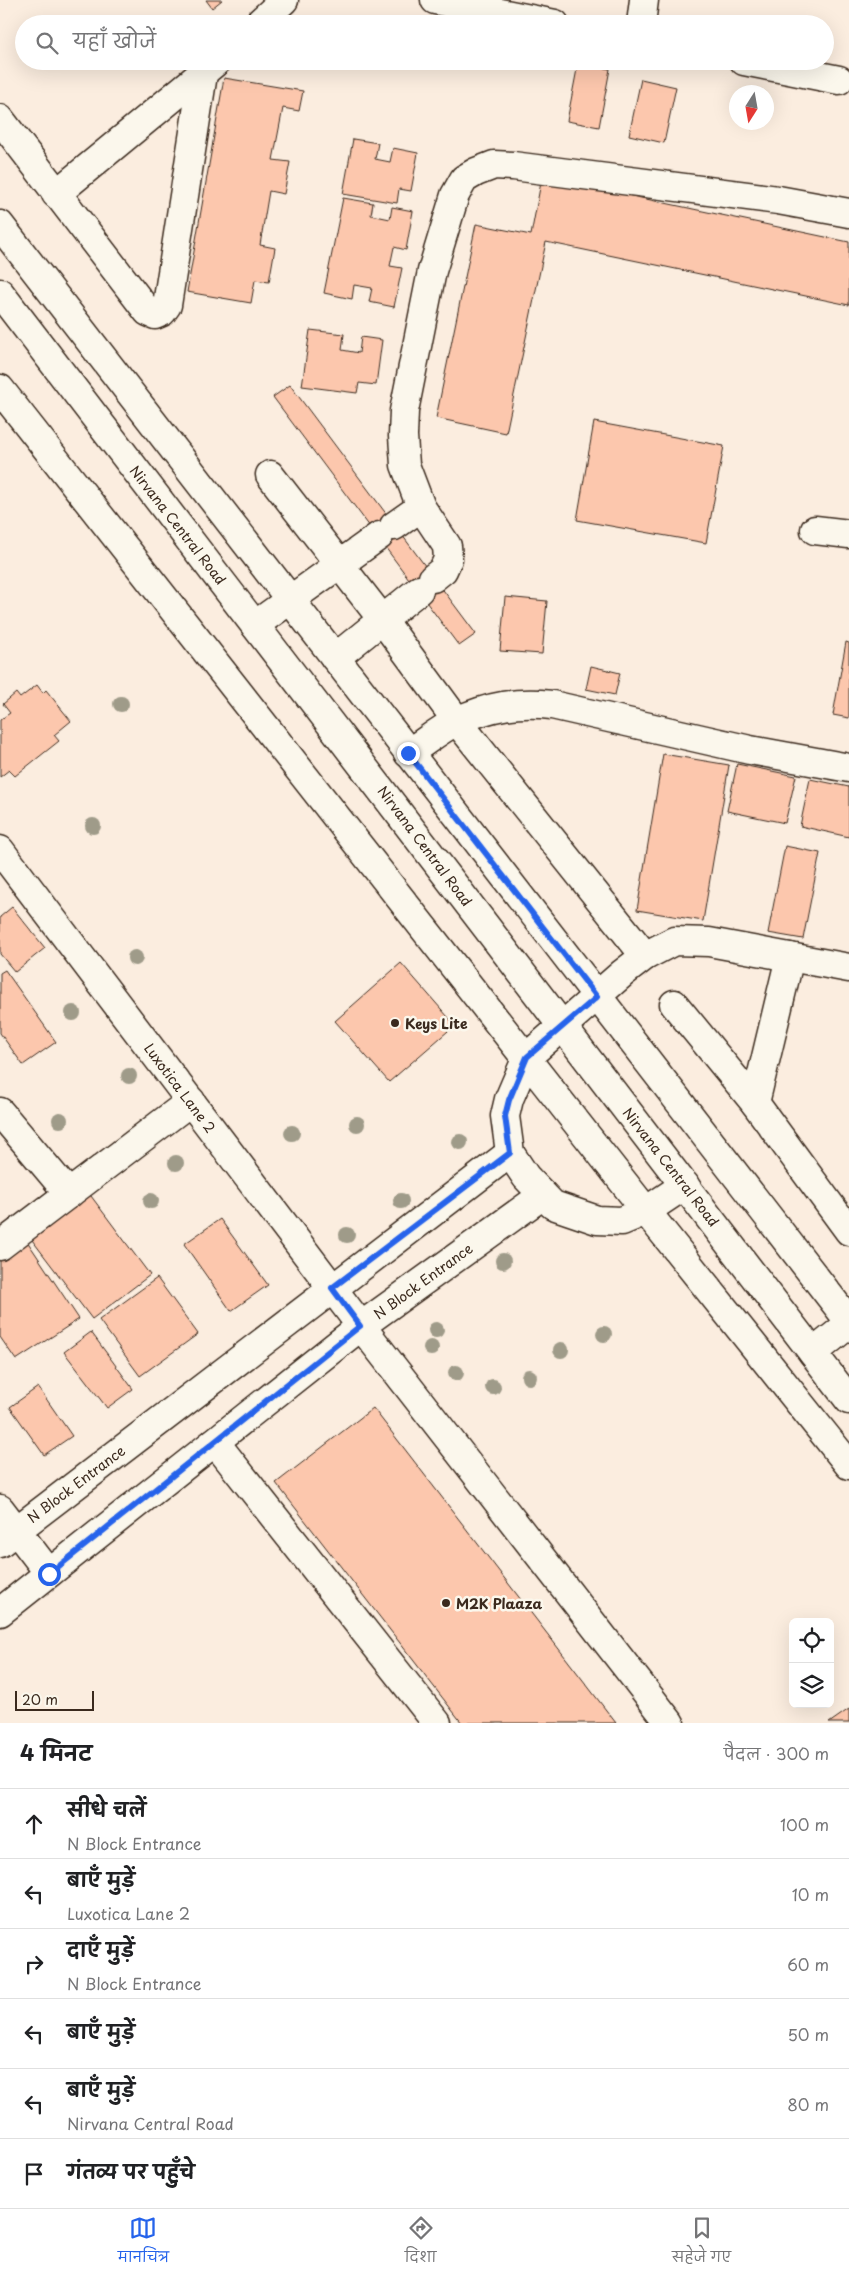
<!DOCTYPE html>
<html lang="hi">
<head>
<meta charset="utf-8">
<style>
	body { margin:0; font-family:"Playpen Sans","Playpen Sans Deva",sans-serif; background:#f2f2f2; color:#202124 }
	.controls { position:absolute; right:15px; bottom:15px; display:grid; overflow:hidden; border-radius:8px; box-shadow:0 5px 20px #0002 }
	.controls button { width:45px; height:45px; display:grid; place-items:center; padding:0; border:0; border-bottom:1px solid #e0e0e0; background:#fff; color:#202124; font:25px sans-serif }
	.compass { position:absolute; left:729px; top:85px; width:45px; height:45px; border-radius:50%; background:#fff; box-shadow:0 5px 20px #0002; rotate:191deg }
	.scale { position:absolute; left:15px; bottom:12px; width:79px; box-sizing:border-box; padding-left:5px; border:2px solid #3b2a1e; border-top:0; font-size:14px; line-height:18px; white-space:nowrap; color:#3b2a1e; -webkit-text-stroke:4px #fbf7ec; paint-order:stroke }
	.stop { position:absolute; width:15px; height:15px; margin:-11px; border:4px solid #2563eb; border-radius:50%; background:#fff }
	.stop.end { background:#2563eb; border-color:#fff; box-shadow:0 1px 5px #0008 }
	.list { margin:0; padding:0; list-style:none }
	h2 { display:flex; justify-content:space-between; align-items:center; height:65px; margin:0; padding:0 20px; font-size:21px }
	h2 small { font-size:16px; font-weight:400; color:#757577 }
	.list li { display:grid; grid-template-columns:32px 1fr auto; gap:15px; align-items:center; box-sizing:border-box; height:70px; padding:0 20px; border-top:1px solid #e0e0e0 }
	.list b { display:block; font-size:19px; white-space:nowrap }
	.list p { margin:0; font-size:16px; white-space:nowrap; color:#757577 }
	.list em { font-size:16px; font-style:normal; color:#757577 }
	.icon { flex:none; width:28px; height:28px; fill:none; stroke:currentColor; stroke-width:2; stroke-linecap:round; stroke-linejoin:round }
	.map { position:relative; flex:none; width:849px; height:1723px; overflow:hidden }
	.search { position:absolute; background:#fff; box-shadow:0 5px 20px #0002; left:15px; right:15px; top:15px; height:55px; display:flex; align-items:center; gap:12px; box-sizing:border-box; padding:0 18px; border-radius:28px; color:#757577; font-size:19px }
	.sheet { height:485px; background:#fff }
	nav { display:flex; justify-content:space-around; align-items:center; box-sizing:border-box; height:70px; border-top:1px solid #e0e0e0; background:#fff; font-size:14px; color:#757577 }
	nav a { display:grid; justify-items:center; gap:2px }
	nav .on { color:#2563eb }
	.map>svg:first-child { display:block }
</style>
</head>
<body>
<div class="map">
<svg width="849" height="1723" viewBox="0 0 849 1723">
	<rect width="100%" height="100%" fill="#fbeddf"/>
	<filter id="ink" filterUnits="userSpaceOnUse"><feTurbulence type="fractalNoise" baseFrequency=".02" numOctaves="2"/><feDisplacementMap in="SourceGraphic" scale="10" xChannelSelector="R" yChannelSelector="G"/><feConvolveMatrix kernelMatrix="1 2 1 2 8 2 1 2 1" color-interpolation-filters="sRGB"/></filter>
	<g filter="url(#ink)">
		<!-- building -->
		<g fill="#fcc7ad" stroke="#3b2a1e">
			<path d="M206,0H222L212,8Z"/>
			<path d="M578,64L610,69L599,127L567,121Z"/>
			<path d="M224,78L303,91L299,111L283,108L273,160L290,162L284,194L269,191L260,245L275,248L269,282L255,280L251,303L187,292Z"/>
			<path d="M641,79L676,87L664,143L629,135Z"/>
			<path d="M353,139L378,143L375,159L390,162L393,148L418,153L411,191L399,189L397,203L343,194Z"/>
			<path d="M542,177L849,242V305L546,242L506,433L436,418L476,224L531,235Z"/>
			<path d="M343,198L373,203L371,215L390,219L392,207L413,211L406,250L394,247L390,266L402,268L394,307L369,302L372,288L354,285L352,299L324,293Z"/>
			<path d="M310,330L344,334L342,350L359,353L361,337L382,340L376,385L359,383L357,393L302,386Z"/>
			<path d="M290,385L476,634L459,646L273,397Z"/>
			<path d="M594,422L724,446L706,543L577,520Z"/>
			<path d="M505,597L547,601L542,654L500,651Z"/>
			<path d="M846,642L849,643V718L833,715Z"/>
			<path d="M591,666L620,673L615,695L586,689Z"/>
			<path d="M37,685L43,693L46,690L71,721L54,735L59,741L15,776L9,770L0,777V720L10,713L3,704L16,693L20,698Z"/>
			<path d="M663,754L729,765L703,921L637,910Z"/>
			<path d="M737,764L796,776L785,823L727,811Z"/>
			<path d="M810,779L849,787V837L800,826Z"/>
			<path d="M785,846L820,853L803,939L768,933Z"/>
			<path d="M12,907L45,948L15,972L0,954V917Z"/>
			<path d="M401,963L455,1025L389,1082L335,1021Z"/>
			<path d="M5,970L56,1042L23,1065L0,1033V973Z"/>
			<path d="M88,1192L150,1275L92,1319L29,1236Z"/>
			<path d="M220,1219L268,1285L231,1311L184,1244Z"/>
			<path d="M27,1241L79,1319L16,1360L0,1337V1258Z"/>
			<path d="M157,1278L198,1334L140,1376L99,1320Z"/>
			<path d="M91,1332L133,1389L107,1408L64,1352Z"/>
			<path d="M38,1387L72,1436L44,1455L10,1407Z"/>
			<path d="M373,1408L616,1723H462L276,1483Z"/>
			<path d="M849,1709V1723H829Z"/>
		</g>
		<g fill="none" stroke-linecap="round" stroke-linejoin="round">
			<!-- minor casing -->
			<g stroke="#3b2a1e" stroke-width="31">
				<g id="minor">
					<path d="M435,0L555,24"/>
					<path d="M258,24L284,0"/>
					<path d="M641,24L644,0"/>
					<path d="M744,61L839,80"/>
					<path d="M0,119L148,312L155,315L162,312L167,305L203,74"/>
					<path d="M56,194L217,61"/>
					<path d="M0,389L646,1211L849,1465"/>
					<path d="M270,475L382,619L457,721L645,956"/>
					<path d="M394,526L421,507"/>
					<path d="M815,530L849,534"/>
					<path d="M433,578L443,570L448,559L447,546L421,507L405,465L403,436L404,411L432,271L455,195L464,179L476,172L494,165L513,166L778,200L849,213"/>
					<path d="M255,625L379,536"/>
					<path d="M335,658L419,590"/>
					<path d="M408,753C424,743 440,729 457,721C489,706 518,701 552,705L750,750L849,768"/>
					<path d="M0,850L361,1326L670,1723"/>
					<path d="M674,1004L755,1103L849,1231"/>
					<path d="M755,1103L790,957"/>
					<path d="M0,1112L69,1194"/>
					<path d="M685,1185L646,1211L622,1221L597,1220L553,1205L526,1177L510,1153L505,1116L509,1099L527,1057L623,973L645,956L674,941L709,942L849,968"/>
					<path d="M0,1246L191,1101"/>
					<path d="M813,1353L849,1324"/>
					<path d="M215,1442L437,1723"/>
					<path d="M0,1509L49,1573"/>
					<path d="M0,1543L510,1153"/>
					<path d="M0,1612L361,1326L543,1195"/>
				</g>
			</g>
			<!-- major casing -->
			<g stroke="#3b2a1e" stroke-width="31">
				<g id="major">
					<path d="M0,225L849,1321"/>
					<path d="M0,293L849,1400"/>
				</g>
			</g>
			<!-- minor -->
			<use href="#minor" stroke="#fbf7ec" stroke-width="28"/>
			<!-- major -->
			<use href="#major" stroke="#fbf7ec" stroke-width="28"/>
		</g>
		<!-- trees -->
		<g fill="#9f9b89">
			<circle cx="121" cy="704" r="8"/>
			<circle cx="93" cy="826" r="8"/>
			<circle cx="135" cy="958" r="8"/>
			<circle cx="73" cy="1013" r="8"/>
			<circle cx="129" cy="1076" r="8"/>
			<circle cx="60" cy="1120" r="8"/>
			<circle cx="357" cy="1124" r="8"/>
			<circle cx="292" cy="1133" r="8"/>
			<circle cx="460" cy="1142" r="8"/>
			<circle cx="176" cy="1163" r="8"/>
			<circle cx="151" cy="1201" r="8"/>
			<circle cx="401" cy="1201" r="8"/>
			<circle cx="347" cy="1235" r="8"/>
			<circle cx="503" cy="1261" r="8"/>
			<circle cx="436" cy="1330" r="8"/>
			<circle cx="604" cy="1334" r="8"/>
			<circle cx="431" cy="1348" r="8"/>
			<circle cx="561" cy="1350" r="8"/>
			<circle cx="456" cy="1373" r="8"/>
			<circle cx="529" cy="1377" r="8"/>
			<circle cx="493" cy="1387" r="8"/>
		</g>
	</g>
	<g fill="none" stroke-linecap="round" stroke-linejoin="round" filter="url(#ink)">
		<!-- route -->
		<path stroke="#2563eb" stroke-width="6" d="M49,1574L360,1326L332,1288L510,1153L505,1116L509,1100L527,1057L597,997L408,753"/>
	</g>
	<!-- markers -->
	<g fill="#3b2a1e" stroke="#fbf7ec" stroke-width="2">
		<circle cx="395" cy="1023" r="5"/>
		<circle cx="446" cy="1603" r="5"/>
	</g>
	<g text-anchor="middle" dominant-baseline="central" stroke-width="5" stroke-linejoin="round" paint-order="stroke">
		<!-- street labels -->
		<g font-size="14" fill="#3b2a1e" stroke="#fbf7ec">
			<text transform="translate(178 525) rotate(52)">Nirvana Central Road</text>
			<text transform="translate(425 846) rotate(53)">Nirvana Central Road</text>
			<text transform="translate(180 1088) rotate(53)">Luxotica Lane 2</text>
			<text transform="translate(671 1167) rotate(52)">Nirvana Central Road</text>
			<text transform="translate(423 1281) rotate(-36)">N Block Entrance</text>
			<text transform="translate(76 1484) rotate(-37)">N Block Entrance</text>
		</g>
		<!-- poi labels -->
		<g font-size="14" font-weight="bold" fill="#3b2a1e" stroke="#fbf7ec" text-anchor="start">
			<text x="405" y="1023">Keys Lite</text>
			<text x="456" y="1603">M2K Plaaza</text>
		</g>
	</g>
</svg>
<div class="controls">
<button><svg class="icon" aria-label="locate" viewBox="0 0 24 24"><circle cx="12" cy="12" r="6"/><path d="M12 2v4M12 18v4M2 12h4M18 12h4"/></svg></button>
<button><svg class="icon" aria-label="layers" viewBox="0 0 24 24"><path d="M12 4l9 5-9 5-9-5zM3 14l9 5 9-5"/></svg></button>
</div>
<svg class="compass" viewBox="-18 -18 36 36"><path d="M0-13l5 13h-10z" fill="#e53935"/><path d="M0 13l5-13h-10z" fill="#757577"/></svg>
<div class="scale">20 m</div>
<div class="stop" style="left:49px;top:1574px"></div>
<div class="stop end" style="left:408px;top:753px"></div>
<div class="search"><svg class="icon" aria-label="search" viewBox="0 0 24 24"><circle cx="10" cy="10" r="6"/><path d="M15 15l6 6"/></svg>यहाँ खोजें</div>
</div>
<section class="sheet">
<h2>4 मिनट<small>पैदल · 300 m</small></h2>
<ul class="list">
<li><svg class="icon" aria-label="ahead" viewBox="0 0 24 24"><path d="M12 20V5M6 11l6-6 6 6"/></svg><div><b>सीधे चलें</b><p>N Block Entrance</p></div><em>100 m</em></li>
<li><svg class="icon" aria-label="left" viewBox="0 0 24 24"><path d="M17 20v-9H6M10 6l-5 5 5 5"/></svg><div><b>बाएँ मुड़ें</b><p>Luxotica Lane 2</p></div><em>10 m</em></li>
<li><svg class="icon" aria-label="right" viewBox="0 0 24 24"><path d="M7 20v-9h11M14 6l5 5-5 5"/></svg><div><b>दाएँ मुड़ें</b><p>N Block Entrance</p></div><em>60 m</em></li>
<li><svg class="icon" aria-label="left" viewBox="0 0 24 24"><path d="M17 20v-9H6M10 6l-5 5 5 5"/></svg><div><b>बाएँ मुड़ें</b></div><em>50 m</em></li>
<li><svg class="icon" aria-label="left" viewBox="0 0 24 24"><path d="M17 20v-9H6M10 6l-5 5 5 5"/></svg><div><b>बाएँ मुड़ें</b><p>Nirvana Central Road</p></div><em>80 m</em></li>
<li><svg class="icon" aria-label="arrive" viewBox="0 0 24 24"><path d="M6 21V4h12l-3 4 3 4H6"/></svg><div><b>गंतव्य पर पहुँचे</b></div></li>
</ul>
</section>
<nav>
<a class="on"><svg class="icon" aria-label="map" viewBox="0 0 24 24"><path d="M3 6l6-2 6 2 6-2v14l-6 2-6-2-6 2zM9 4v14M15 6v14"/></svg>मानचित्र</a>
<a><svg class="icon" aria-label="directions" viewBox="0 0 24 24"><path d="M12 3l9 9-9 9-9-9zM9 14v-3h6M13 9l2 2-2 2"/></svg>दिशा</a>
<a><svg class="icon" aria-label="saved" viewBox="0 0 24 24"><path d="M7 4h10v16l-5-4-5 4z"/></svg>सहेजे गए</a>
</nav>
</body>
</html>
